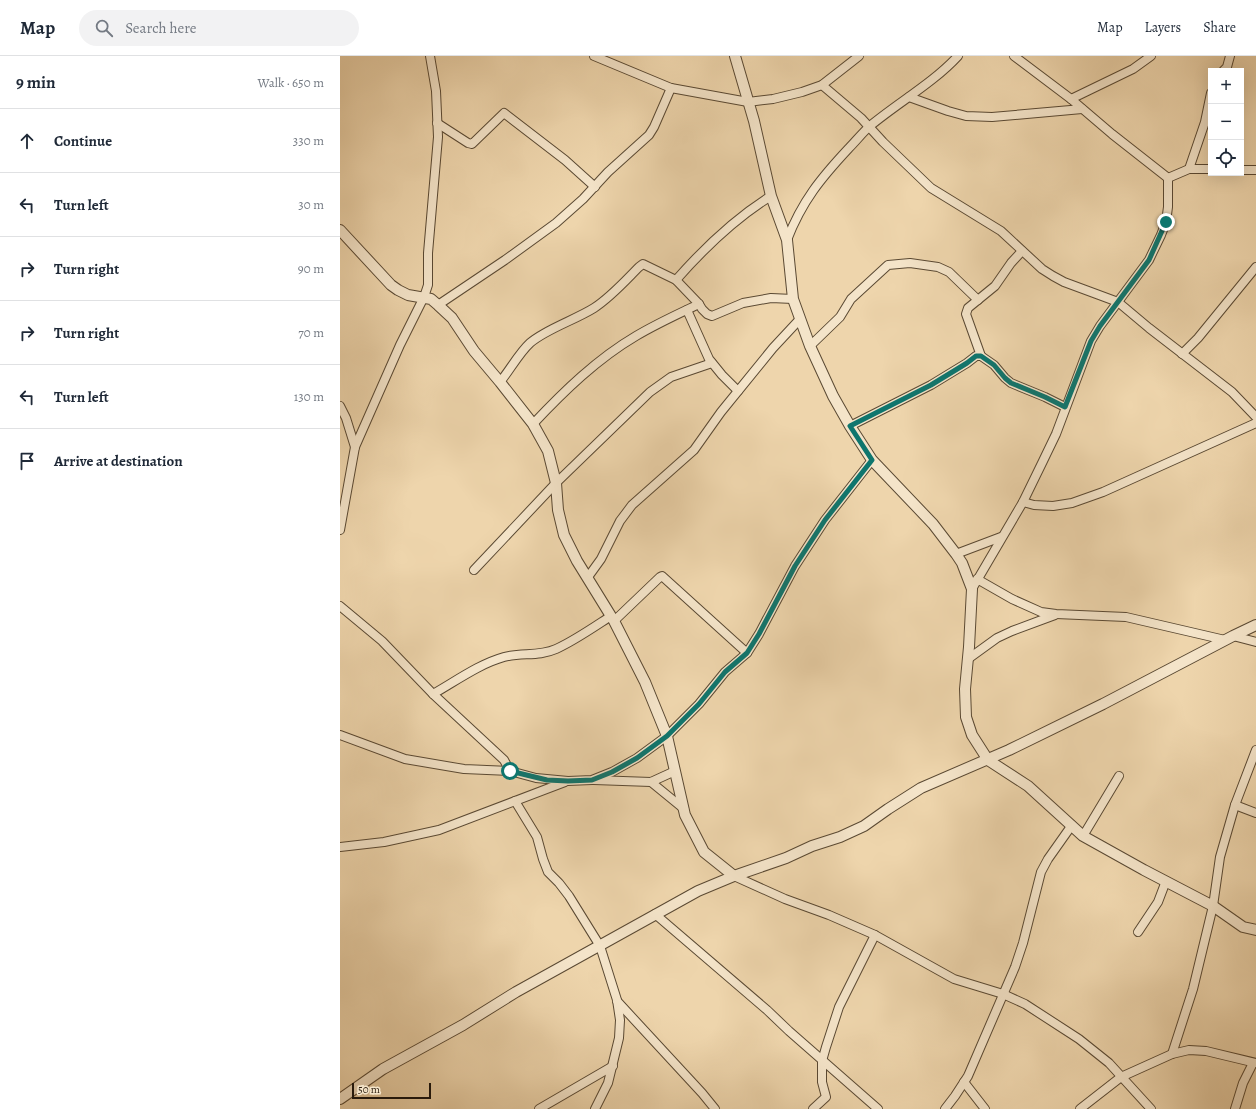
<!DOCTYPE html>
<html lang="en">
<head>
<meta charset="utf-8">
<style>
	body { margin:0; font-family:Alegreya,serif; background:#f2f2f3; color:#1f2937 }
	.controls { position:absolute; right:12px; top:12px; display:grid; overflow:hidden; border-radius:0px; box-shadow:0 4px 16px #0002 }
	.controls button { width:36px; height:36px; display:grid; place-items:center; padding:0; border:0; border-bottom:1px solid #e0e1e3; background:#fff; color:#1f2937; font:20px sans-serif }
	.scale { position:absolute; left:12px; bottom:10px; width:79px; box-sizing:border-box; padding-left:4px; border:2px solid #291a0b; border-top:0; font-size:11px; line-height:14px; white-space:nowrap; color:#291a0b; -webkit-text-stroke:3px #f4e4c9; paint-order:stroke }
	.stop { position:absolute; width:12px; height:12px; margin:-9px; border:3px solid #0f766e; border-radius:50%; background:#fff }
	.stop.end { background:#0f766e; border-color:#fff; box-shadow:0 1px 4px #0008 }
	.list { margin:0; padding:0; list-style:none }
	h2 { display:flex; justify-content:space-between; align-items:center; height:52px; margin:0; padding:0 16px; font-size:17px }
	h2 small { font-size:13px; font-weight:400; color:#747a83 }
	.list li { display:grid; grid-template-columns:26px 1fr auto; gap:12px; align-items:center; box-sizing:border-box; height:64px; padding:0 16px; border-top:1px solid #e0e1e3 }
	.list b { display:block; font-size:15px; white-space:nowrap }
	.list em { font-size:13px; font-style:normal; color:#747a83 }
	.icon { flex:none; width:22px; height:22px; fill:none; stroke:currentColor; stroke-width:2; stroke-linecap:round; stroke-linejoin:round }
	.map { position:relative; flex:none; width:916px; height:1053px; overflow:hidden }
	header { display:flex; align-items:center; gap:24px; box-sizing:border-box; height:56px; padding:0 20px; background:#fff; border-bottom:1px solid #e0e1e3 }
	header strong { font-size:19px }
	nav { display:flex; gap:22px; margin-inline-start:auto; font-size:14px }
	.search { width:280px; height:36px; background:#f2f2f3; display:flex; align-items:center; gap:10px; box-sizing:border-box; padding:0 14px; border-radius:22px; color:#747a83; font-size:15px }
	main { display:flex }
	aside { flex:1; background:#fff }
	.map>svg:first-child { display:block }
</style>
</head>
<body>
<header>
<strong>Map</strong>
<div class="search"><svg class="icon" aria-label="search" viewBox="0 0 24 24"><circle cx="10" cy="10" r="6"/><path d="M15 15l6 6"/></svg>Search here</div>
<nav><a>Map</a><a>Layers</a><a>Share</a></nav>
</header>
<main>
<aside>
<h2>9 min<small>Walk · 650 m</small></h2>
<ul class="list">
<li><svg class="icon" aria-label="ahead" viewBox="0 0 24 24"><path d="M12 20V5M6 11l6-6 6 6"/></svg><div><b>Continue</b></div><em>330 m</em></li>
<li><svg class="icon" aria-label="left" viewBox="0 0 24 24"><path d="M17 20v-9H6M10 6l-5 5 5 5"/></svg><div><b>Turn left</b></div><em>30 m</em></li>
<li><svg class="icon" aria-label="right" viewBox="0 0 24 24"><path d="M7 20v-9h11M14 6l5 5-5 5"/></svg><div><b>Turn right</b></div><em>90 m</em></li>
<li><svg class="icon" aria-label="right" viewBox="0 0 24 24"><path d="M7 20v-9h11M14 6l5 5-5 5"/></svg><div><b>Turn right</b></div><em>70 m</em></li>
<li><svg class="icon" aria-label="left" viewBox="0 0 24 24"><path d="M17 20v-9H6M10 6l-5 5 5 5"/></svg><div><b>Turn left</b></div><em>130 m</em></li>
<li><svg class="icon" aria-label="arrive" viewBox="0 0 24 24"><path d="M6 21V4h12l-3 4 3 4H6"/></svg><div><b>Arrive at destination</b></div></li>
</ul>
</aside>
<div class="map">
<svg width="916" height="1053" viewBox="0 0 916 1053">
	<rect width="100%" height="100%" fill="#eed5ac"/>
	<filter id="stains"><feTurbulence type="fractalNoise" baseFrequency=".005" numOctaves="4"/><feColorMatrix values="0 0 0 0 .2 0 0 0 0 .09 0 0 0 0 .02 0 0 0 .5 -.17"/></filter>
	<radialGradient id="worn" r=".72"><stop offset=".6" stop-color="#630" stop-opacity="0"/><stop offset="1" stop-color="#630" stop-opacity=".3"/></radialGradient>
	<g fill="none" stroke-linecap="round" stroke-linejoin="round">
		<!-- minor casing -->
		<g stroke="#5a4933" stroke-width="10">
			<g id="minor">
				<path d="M254,0L331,32L408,46L433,43L462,36L482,29L519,0"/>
				<path d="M674,0L731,43L772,78L828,122"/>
				<path d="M883,15L887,11L890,0"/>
				<path d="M482,29L521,62L543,86L591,132L661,175L702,213L713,220L724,226L778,246L809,272L892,336L916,361"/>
				<path d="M569,41L608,55L626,60L652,61L742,53"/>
				<path d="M731,43L793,13L811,0"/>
				<path d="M97,67L128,87L132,88L164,57L225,104L255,131"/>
				<path d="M849,113L865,66L871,37"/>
				<path d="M901,114H916"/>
				<path d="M828,122L849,113H871"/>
				<path d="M447,184C462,145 481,122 509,92C516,85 523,76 530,70C559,46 593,27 618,0"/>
				<path d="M336,224C365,191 394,163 431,140"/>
				<path d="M98,249L165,204L216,167L243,143L268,116L309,79L314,71L331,32"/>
				<path d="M347,254L369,303L382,319L398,335"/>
				<path d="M470,290L500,261L511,243L548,209L570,207L598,211L609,216L638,244"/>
				<path d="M842,298L858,282L916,211"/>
				<path d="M641,300L626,258L628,252L655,230L671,207L682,195"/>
				<path d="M160,326C170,314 179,297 190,287C206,273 235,264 254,252C271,241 285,225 299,211L303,208L336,224L359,248L362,253L367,258L372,260L403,247L431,242L453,243"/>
				<path d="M0,350L6,362L15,391"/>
				<path d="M193,368C224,335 257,303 296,280C316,268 338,258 359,248"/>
				<path d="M510,370L591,329L627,307L636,300H641L654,309L665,322L671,327L705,341L725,351"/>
				<path d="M683,446L694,449L713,450L732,447L763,436L916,367"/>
				<path d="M0,474L15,391L60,289L84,241L88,229V197L98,81L96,35L90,0"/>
				<path d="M616,498L661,481"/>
				<path d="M134,514L216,427L310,336L331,321L372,307"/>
				<path d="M248,521L261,503L280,465L292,449L354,394L381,356L433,292L460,263"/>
				<path d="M637,523L672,543L701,556L716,558L786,561L885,584"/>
				<path d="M632,533L683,446L703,405L716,378L751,285L760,270L809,204L821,179L826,166L828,151V122"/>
				<path d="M0,550L42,585L93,638L164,704L170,715"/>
				<path d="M274,565L320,521L322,520L407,597"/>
				<path d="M893,580L916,586"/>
				<path d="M628,603L657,582L672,575L715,559"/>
				<path d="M93,638C116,625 139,608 164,601C182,596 198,601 216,593C234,585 254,571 271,560"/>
				<path d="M0,679L65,703L124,713L170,715L196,722L228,725L252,724L272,716L297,702L327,680L359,648L385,616L407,597L419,578L455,510L485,464L532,404"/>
				<path d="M254,724L311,726L335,715"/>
				<path d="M311,726L344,753"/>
				<path d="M175,745L197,781L203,803L208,816L219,827L229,840L260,890L277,944L280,964L279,982L268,1027L255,1053"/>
				<path d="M895,749L916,757"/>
				<path d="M743,780L779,720"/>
				<path d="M0,791L44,786L99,774L225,726"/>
				<path d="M394,820L445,843L489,859L535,879L614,923L663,938L685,948L739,983L769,1007L811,1053"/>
				<path d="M315,858L427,954L449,975L538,1053"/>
				<path d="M798,876L818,846L826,825"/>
				<path d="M277,945L362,1037L375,1053"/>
				<path d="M832,998L853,933L873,850L880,801L895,749L916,694"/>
				<path d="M624,1026L645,1053"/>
				<path d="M199,1053L273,1010"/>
				<path d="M473,1053L486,1041L482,1026V1005L486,991L499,951L535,879"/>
				<path d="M605,1053L615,1040L628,1020L675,911L683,887L701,816L708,803L732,769"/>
				<path d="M740,1053L781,1021L832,998L849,994L866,995L916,1007"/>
				<path d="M895,1053L903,1027L913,1007"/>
			</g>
		</g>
		<!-- tertiary casing -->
		<g stroke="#5a4933" stroke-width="12">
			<g id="tertiary">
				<path d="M395,0L414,65L431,140L447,184L453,243L470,290L493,340L510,370L532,404L593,468L616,498L622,507L632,533L629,591L625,633L626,661L632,679L648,704L688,730L743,780L804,814L873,850L903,871L916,874"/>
				<path d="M0,174L51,229L58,234L68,239L91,243L98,249L112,262L134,295L160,326L193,368L208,395L216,427L218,454L224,479L237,505L274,565L305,626L327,680L345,759L364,796L394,820"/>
				<path d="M0,1043L43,1013L123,969L176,936L358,835L394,820L446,802L472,790L500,781L524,770L548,753L581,732L669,694L763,648L893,580L916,569"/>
			</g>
		</g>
		<!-- minor -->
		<use href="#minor" stroke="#f4e4c9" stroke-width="8"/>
		<!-- tertiary -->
		<use href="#tertiary" stroke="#f4e4c9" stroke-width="10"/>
	</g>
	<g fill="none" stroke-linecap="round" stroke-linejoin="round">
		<!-- route -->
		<path stroke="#0f766e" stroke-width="5" d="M170,715L207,724L228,725L252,724L272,716L297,702L327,680L359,648L385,616L407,597L419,578L455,510L485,464L532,404L510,370L591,329L627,307L636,300H641L654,309L665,322L671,327L705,341L725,351L751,285L760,270L809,204L826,166"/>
	</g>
	<rect width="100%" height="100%" filter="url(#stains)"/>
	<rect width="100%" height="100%" fill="url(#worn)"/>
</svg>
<div class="controls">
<button>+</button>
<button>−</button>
<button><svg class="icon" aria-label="locate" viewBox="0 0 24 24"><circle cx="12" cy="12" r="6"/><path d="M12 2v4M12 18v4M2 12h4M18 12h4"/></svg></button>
</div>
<div class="scale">50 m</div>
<div class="stop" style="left:170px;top:715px"></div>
<div class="stop end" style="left:826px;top:166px"></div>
</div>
</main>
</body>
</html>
